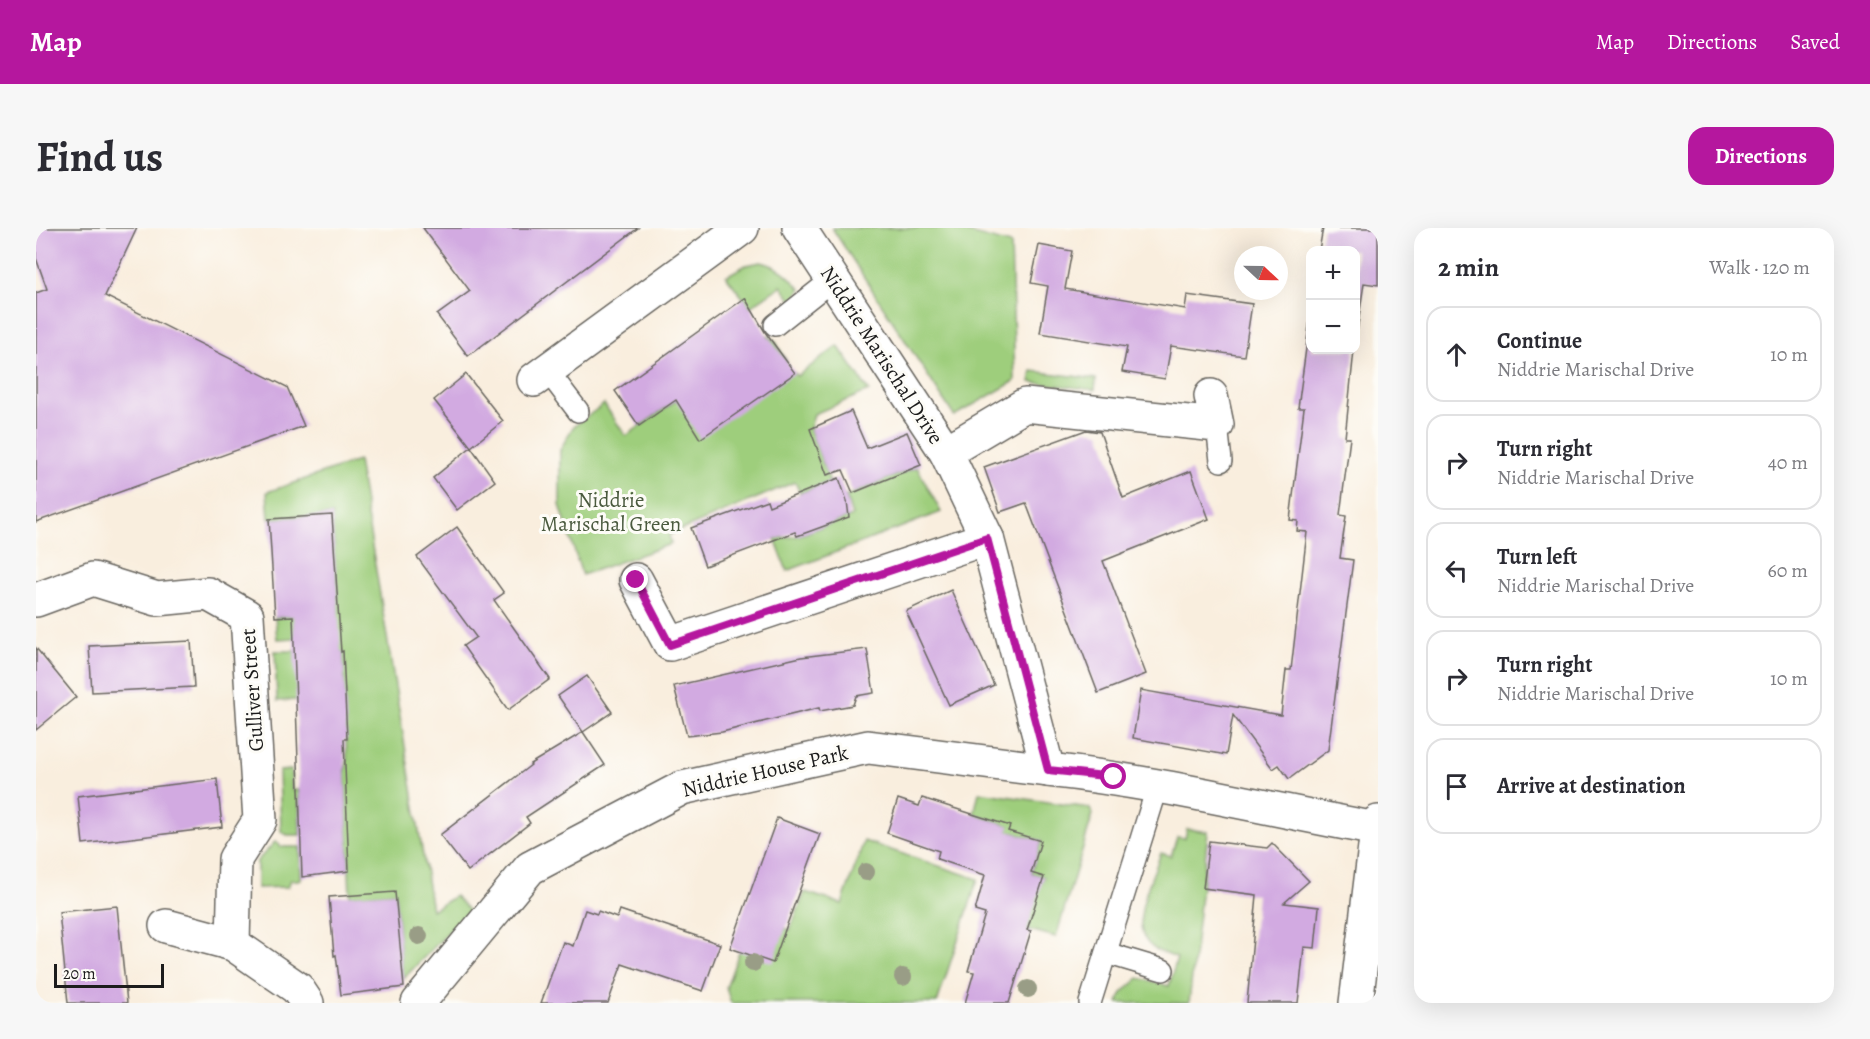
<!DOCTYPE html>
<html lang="en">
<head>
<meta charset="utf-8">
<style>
	body { margin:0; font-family:Alegreya,serif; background:#f7f7f7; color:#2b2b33 }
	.controls { position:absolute; right:18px; top:18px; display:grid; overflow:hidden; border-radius:12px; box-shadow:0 6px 24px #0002 }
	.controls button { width:54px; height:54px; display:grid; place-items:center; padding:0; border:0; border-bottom:2px solid #e1e1e2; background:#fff; color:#2b2b33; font:30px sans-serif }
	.compass { position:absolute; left:1198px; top:18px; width:54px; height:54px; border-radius:50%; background:#fff; box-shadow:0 6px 24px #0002; rotate:112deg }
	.scale { position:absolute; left:18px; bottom:15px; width:110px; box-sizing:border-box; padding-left:6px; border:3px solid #1c1c1c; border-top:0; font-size:16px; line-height:21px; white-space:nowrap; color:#1c1c1c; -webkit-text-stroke:4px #fdfcf7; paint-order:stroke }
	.stop { position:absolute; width:18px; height:18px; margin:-14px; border:4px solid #b5179e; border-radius:50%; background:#fff }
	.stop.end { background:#b5179e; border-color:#fff; box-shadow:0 2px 6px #0008 }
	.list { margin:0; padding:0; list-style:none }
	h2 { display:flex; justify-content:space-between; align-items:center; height:78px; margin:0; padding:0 24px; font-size:26px }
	h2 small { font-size:20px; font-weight:400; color:#7c7c81 }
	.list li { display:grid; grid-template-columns:39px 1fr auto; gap:18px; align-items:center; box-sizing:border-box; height:96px; margin:0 12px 12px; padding:0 12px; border:2px solid #e1e1e2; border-radius:18px }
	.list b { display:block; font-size:22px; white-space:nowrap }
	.list p { margin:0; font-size:20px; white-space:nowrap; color:#7c7c81 }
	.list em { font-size:20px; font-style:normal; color:#7c7c81 }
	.icon { flex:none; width:33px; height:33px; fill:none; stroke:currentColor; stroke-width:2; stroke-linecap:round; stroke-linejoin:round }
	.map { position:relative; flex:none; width:1342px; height:775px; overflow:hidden; border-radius:18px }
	header { display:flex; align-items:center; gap:36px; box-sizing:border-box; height:84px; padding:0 30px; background:#b5179e; color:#fff }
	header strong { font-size:28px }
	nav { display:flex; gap:33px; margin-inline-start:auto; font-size:21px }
	.intro { display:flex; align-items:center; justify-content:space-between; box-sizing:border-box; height:144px; padding:0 36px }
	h1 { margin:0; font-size:42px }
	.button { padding:15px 27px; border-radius:18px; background:#b5179e; color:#fff; font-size:21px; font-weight:700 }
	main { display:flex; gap:36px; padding:0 36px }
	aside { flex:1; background:#fff; border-radius:18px; box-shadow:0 6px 24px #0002 }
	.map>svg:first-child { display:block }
</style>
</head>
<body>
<header>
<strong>Map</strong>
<nav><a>Map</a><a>Directions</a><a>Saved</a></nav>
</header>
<div class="intro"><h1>Find us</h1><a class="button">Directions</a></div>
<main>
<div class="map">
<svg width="1342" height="775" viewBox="0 0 1342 775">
	<rect width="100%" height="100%" fill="#fdfcf7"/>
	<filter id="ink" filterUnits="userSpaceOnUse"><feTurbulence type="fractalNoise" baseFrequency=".0167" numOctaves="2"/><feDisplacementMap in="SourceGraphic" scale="12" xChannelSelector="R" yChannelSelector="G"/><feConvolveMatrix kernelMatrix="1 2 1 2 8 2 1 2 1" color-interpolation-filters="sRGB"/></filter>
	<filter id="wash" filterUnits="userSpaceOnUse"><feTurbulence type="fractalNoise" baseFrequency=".008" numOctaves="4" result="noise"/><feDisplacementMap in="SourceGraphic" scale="24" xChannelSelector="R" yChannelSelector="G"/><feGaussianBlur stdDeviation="1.35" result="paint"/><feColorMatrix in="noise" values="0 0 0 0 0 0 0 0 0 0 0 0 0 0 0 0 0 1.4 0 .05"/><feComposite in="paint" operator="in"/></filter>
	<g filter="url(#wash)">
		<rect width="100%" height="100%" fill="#f9eede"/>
		<!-- green -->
		<g fill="#9ece7c" stroke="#5d754c" stroke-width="1.5">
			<path d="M796,0H914L975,16L979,153L918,188Z"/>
			<path d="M725,34C745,39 751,46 765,61L757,74L745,58L714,79L690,48L710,37Z"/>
			<path d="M732,107L740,114L751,134L717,157L759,145L761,148L802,118L833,163L778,186L774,201L794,254L764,265L759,254L633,307L635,316L546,347L524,277V222L537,199L568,176L590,208Z"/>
			<path d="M996,143L1060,151L1059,162L994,154Z"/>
			<path d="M322,233L396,682L419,668L433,683L367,751L359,664L314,668L309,545L311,535L307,424H303L302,408L241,411L239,389L302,385L296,287L233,291L231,264Z"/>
			<path d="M881,239L905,284L751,343L739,311L761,308L816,288L810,268Z"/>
			<path d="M239,423H259L261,472L241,473Z"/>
			<path d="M255,542L256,562H263L264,607H251L245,603L243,543Z"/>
			<path d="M943,564L1053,580L1057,586L1020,709L986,700L1008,649L995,645L1005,613L972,603L973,598L938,586Z"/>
			<path d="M1151,601L1172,604L1153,775H1082L1086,765L1103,750L1133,758L1141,730C1133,727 1121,724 1115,718C1091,698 1116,650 1125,625L1135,628L1141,609L1149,610Z"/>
			<path d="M240,613L245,619H264L265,652H255L252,659L221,660V633Z"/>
			<path d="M828,613L942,651L901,775H695L690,760L716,688L754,702L769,664L806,676Z"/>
		</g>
		<g id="blocks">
			<!-- building -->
			<g fill="#d2aae1">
				<path d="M0,0H101L69,68L251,159L268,198L0,294V65L11,61L0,30Z"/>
				<path d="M387,0H602L432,128L401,87L434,63Z"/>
				<path d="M1287,0H1342V57L1328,55L1320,111V22H1283Z"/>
				<path d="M1003,17L1036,23L1029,61L1149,81L1151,67L1216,76L1208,128L1135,118L1129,151L1086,144L1091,119L1004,105L1012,58L995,55Z"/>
				<path d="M709,70L729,104L759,145L664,211L640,172L603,198L579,163Z"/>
				<path d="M1275,83V122H1318L1309,210H1314L1304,287L1310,288L1304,330L1317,332L1292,522L1253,551L1243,537L1237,541L1197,487L1190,527L1097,510L1105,462L1245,487L1250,442H1255L1271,304L1261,303L1262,293L1254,292L1268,180H1262Z"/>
				<path d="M430,146L467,193L435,219L398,172Z"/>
				<path d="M815,183L831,220L871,204L885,237L817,265L807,242L791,247L774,201Z"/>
				<path d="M1050,202L1064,204L1087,270L1155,243L1173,291L1067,333L1110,446L1062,465L990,275L964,284L948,239Z"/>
				<path d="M435,219L459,253L421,282L397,250Z"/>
				<path d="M803,250L811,273L813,289L761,308L759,304L669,338L655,300L731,272L733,278Z"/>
				<path d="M296,287L305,424L307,423L311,511H308L313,643L266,649L257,388L239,389L233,291Z"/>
				<path d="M421,299L468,365L458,372L514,451L472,482L427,418L440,409L381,329Z"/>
				<path d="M915,362L958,457L913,477L870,383Z"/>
				<path d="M155,413L158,459L56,464L53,418Z"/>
				<path d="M0,420L40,469L0,502Z"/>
				<path d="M831,421L838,465L820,468L817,477L784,483L783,480L686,504L651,508L638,458L765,429Z"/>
				<path d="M551,448L576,484L547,504L522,468Z"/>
				<path d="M547,504L569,537L490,589L494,595L432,643L404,607L495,537L494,536Z"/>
				<path d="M181,551L186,599L47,616L42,568Z"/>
				<path d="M886,570L974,598L972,603L1005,613L995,645L1008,649L991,702L995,703L973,775H929L938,744L932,743L949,686L939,683L949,647L901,631L903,623L851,605L862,571L883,578Z"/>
				<path d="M741,590L784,606L737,735L694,720Z"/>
				<path d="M1173,613L1231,620L1236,615L1273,653L1248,675L1283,679L1279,720L1268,719L1262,775H1211L1221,667L1167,660Z"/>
				<path d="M359,664L368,759L305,767L300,727L298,728L293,669Z"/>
				<path d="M81,678L91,775H32L23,684Z"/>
				<path d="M549,682L561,686L562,683L581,690L584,682L684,716L667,763L586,736L572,775H505L527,714L537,718Z"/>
			</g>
		</g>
	</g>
	<g filter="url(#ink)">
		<use href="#blocks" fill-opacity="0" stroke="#696660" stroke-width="1.5"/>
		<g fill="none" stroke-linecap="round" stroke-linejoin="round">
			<!-- service casing -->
			<g stroke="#696660" stroke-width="24">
				<g id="service">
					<path d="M739,97L797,51"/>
					<path d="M511,142L542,183"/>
					<path d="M1181,197L1185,233"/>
					<path d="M1070,725L1127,742"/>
					<path d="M1054,775L1122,557"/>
				</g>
			</g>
			<!-- minor casing -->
			<g stroke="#696660" stroke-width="36">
				<g id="minor">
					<path d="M763,0L910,224L951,310L1012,542C1123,554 1232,581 1341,601"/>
					<path d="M498,152L706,0"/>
					<path d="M910,224L989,177L1181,197L1175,168"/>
					<path d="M600,352L634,416L951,310"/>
					<path d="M0,372L57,351L121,371L172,366L211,388L224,592L199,631L197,716"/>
					<path d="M130,698L197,716L261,760L271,775"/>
					<path d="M382,775L494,640L646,560L832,519L1012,542"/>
					<path d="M1320,775L1342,594"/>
				</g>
			</g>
			<!-- service -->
			<use href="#service" stroke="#fff" stroke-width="21"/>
			<!-- minor -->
			<use href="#minor" stroke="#fff" stroke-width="33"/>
		</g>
		<!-- trees -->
		<g fill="#999d86">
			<circle cx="830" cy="644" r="9"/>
			<circle cx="383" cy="708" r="9"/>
			<circle cx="717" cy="735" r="9"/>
			<circle cx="867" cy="749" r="9"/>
			<circle cx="992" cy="761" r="9"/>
		</g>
	</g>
	<g fill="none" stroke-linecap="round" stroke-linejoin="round" filter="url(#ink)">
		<!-- route -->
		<path stroke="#b5179e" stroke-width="8" d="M600,352L634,417L951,310L1012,542L1078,549"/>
	</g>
	<g text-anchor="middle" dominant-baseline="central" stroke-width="6" stroke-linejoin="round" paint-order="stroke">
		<!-- street labels -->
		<g font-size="21" fill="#1c1c1c" stroke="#fdfcf7">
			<text transform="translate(846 127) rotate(57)">Niddrie Marischal Drive</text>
			<text transform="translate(216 462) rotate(-94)">Gulliver Street</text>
			<text transform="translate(729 543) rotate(-13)">Niddrie House Park</text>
		</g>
		<!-- park labels -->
		<g font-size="21" fill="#4a5a3e" stroke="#fdfcf7">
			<text x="575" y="272">Niddrie<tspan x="575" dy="24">Marischal Green</tspan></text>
		</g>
	</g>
</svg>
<div class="controls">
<button>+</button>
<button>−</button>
</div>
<svg class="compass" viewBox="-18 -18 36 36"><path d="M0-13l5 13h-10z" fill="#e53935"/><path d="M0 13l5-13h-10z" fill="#7c7c81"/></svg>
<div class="scale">20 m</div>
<div class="stop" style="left:1078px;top:549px"></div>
<div class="stop end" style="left:600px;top:352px"></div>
</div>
<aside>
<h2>2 min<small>Walk · 120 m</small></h2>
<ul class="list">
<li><svg class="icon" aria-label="ahead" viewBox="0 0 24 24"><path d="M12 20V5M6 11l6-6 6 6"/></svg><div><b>Continue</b><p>Niddrie Marischal Drive</p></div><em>10 m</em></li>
<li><svg class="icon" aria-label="right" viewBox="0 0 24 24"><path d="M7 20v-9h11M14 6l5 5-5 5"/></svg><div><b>Turn right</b><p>Niddrie Marischal Drive</p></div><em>40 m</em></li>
<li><svg class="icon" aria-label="left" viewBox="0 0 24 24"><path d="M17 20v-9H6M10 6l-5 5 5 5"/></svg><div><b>Turn left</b><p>Niddrie Marischal Drive</p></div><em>60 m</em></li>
<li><svg class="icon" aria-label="right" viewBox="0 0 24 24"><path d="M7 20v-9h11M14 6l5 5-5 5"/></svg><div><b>Turn right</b><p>Niddrie Marischal Drive</p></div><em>10 m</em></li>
<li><svg class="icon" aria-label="arrive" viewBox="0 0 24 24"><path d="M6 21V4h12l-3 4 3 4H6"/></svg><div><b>Arrive at destination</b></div></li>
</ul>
</aside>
</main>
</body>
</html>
